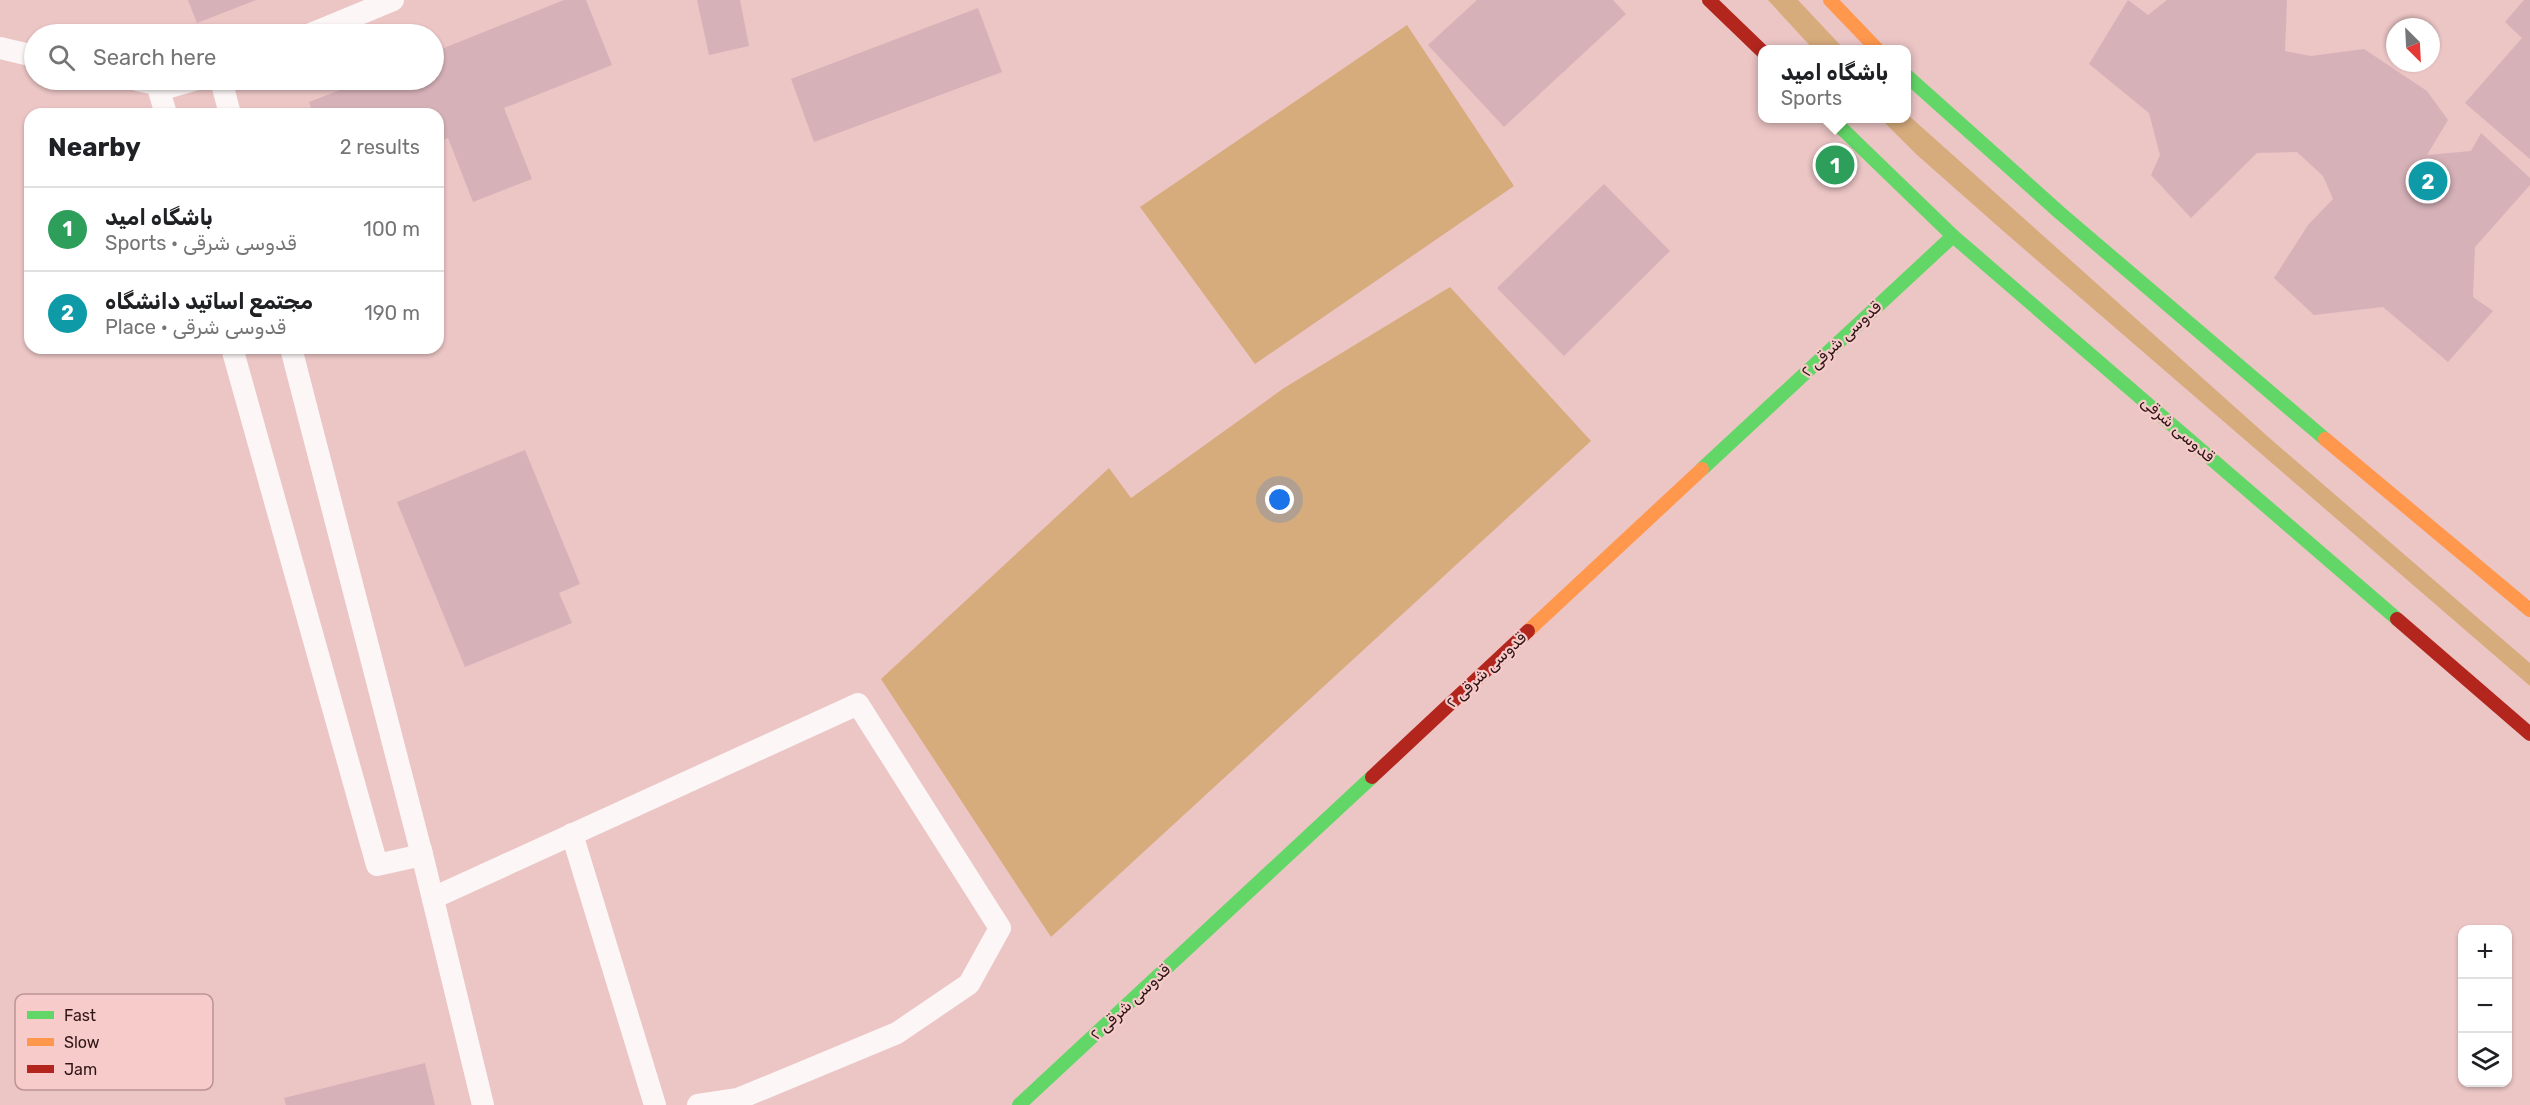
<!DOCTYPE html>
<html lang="en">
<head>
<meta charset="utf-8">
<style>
	body { margin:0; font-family:Rubik,Cairo,sans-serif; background:#f2f2f2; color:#202124 }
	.controls { position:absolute; right:18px; bottom:18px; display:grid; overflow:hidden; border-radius:12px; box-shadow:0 2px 4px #0004 }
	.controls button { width:54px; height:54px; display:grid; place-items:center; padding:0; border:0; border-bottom:2px solid #e0e0e0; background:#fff; color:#202124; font:30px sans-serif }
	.compass { position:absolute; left:2386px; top:18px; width:54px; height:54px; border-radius:50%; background:#fff; box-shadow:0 2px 4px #0004; rotate:156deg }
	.you { position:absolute; left:1280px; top:500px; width:21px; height:21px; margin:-15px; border:4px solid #fff; border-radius:50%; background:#1a73e8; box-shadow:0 0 0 9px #1a73e833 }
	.badge { display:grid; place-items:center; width:39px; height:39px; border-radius:50%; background:#705353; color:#fff; font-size:20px; font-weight:700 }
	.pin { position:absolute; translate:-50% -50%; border:3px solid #fff; box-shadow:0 2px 6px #0006 }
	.popup { position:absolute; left:1758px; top:45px; width:153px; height:78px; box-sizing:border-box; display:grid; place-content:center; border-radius:12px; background:#fff; filter:drop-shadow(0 2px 4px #0005); font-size:20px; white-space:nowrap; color:#757577 }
	.popup b { font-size:22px; color:#202124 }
	.popup::after { content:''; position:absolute; left:50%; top:100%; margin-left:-12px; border:12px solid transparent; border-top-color:#fff }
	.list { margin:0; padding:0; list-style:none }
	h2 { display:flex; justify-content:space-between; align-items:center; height:78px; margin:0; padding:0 24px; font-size:26px }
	h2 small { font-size:20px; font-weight:400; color:#757577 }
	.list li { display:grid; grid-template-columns:39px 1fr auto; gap:18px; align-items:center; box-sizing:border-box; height:84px; padding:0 24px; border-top:2px solid #e0e0e0 }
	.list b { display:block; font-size:22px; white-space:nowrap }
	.list p { margin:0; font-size:20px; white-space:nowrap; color:#757577 }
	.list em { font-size:20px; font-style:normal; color:#757577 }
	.icon { flex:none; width:33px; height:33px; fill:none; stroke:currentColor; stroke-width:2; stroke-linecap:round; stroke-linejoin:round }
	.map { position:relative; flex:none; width:2530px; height:1105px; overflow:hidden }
	.search { position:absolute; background:#fff; box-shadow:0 2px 4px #0004; left:24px; top:24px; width:420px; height:66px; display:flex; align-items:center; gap:15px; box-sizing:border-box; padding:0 21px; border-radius:33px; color:#757577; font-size:22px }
	.panel { position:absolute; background:#fff; box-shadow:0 2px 4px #0004; left:24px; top:108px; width:420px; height:246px; border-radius:18px }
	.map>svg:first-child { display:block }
</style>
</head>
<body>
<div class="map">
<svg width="2530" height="1105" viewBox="0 0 2530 1105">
	<rect width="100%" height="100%" fill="#ecc5c5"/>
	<!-- green -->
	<g fill="#d7ac7d">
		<path d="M1768,0H1798L1844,49H1813Z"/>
		<path d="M1407,25L1514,186L1255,364L1140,207Z"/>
		<path d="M1907,114L2274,442L2530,663V686L2002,230L1916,154L1881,119L1907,118Z"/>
		<path d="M1450,287L1591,441L1051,937L881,679L1109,468L1131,498L1284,388Z"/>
	</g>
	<!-- building -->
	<g fill="#d6b1b8">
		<path d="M188,0H256L197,23Z"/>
		<path d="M564,0H586L612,65L504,108L532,179L473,202L448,138L438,142V114H313L309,102L366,80H434V52Z"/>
		<path d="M697,0H740L749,46L709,55Z"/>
		<path d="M1477,0H1613L1626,14L1504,127L1428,45Z"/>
		<path d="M2128,0L2148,15L2167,0H2287L2285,51L2311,56L2364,49L2427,91L2448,120L2427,155L2471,151L2481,133L2530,178V185L2475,247L2473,297L2493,311L2448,362L2383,307L2314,315L2274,278L2308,225L2333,199L2323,176L2297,152L2257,153L2191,218L2151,175L2160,155L2149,113L2089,64Z"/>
		<path d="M2524,0H2530V159L2465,103L2522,38L2505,22Z"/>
		<path d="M978,8L1002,72L814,142L791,79Z"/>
		<path d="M1604,184L1670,251L1564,356L1497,288Z"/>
		<path d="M525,450L580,584L559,593L572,623L465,667L397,502Z"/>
		<path d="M425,1063L435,1105H286L284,1098Z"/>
	</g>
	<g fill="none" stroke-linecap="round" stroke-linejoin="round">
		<!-- lane -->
		<g stroke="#fcf6f6" stroke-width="22">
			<path d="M311,34L393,0"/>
			<path d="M0,48L34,56"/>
			<path d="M137,80L170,87L194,80"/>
			<path d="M221,80L230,114"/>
			<path d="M157,84L166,114"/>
			<path d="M232,348L377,865L422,855L291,348"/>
			<path d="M572,834L655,1105"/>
			<path d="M421,850L483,1105"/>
			<path d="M433,898L858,704L1000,928L969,984L897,1033L738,1099L698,1105"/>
		</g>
		<!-- fast -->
		<g stroke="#63d668" stroke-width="14">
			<path d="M1907,76L2060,213L2325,439"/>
			<path d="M1831,118L1953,236L2397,619"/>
			<path d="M1702,469L1953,236"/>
			<path d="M1019,1105L1372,777"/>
		</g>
		<!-- slow -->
		<g stroke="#ff974d" stroke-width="14">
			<path d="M1830,0L1878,50"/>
			<path d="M2325,439L2530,610"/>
			<path d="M1528,631L1702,469"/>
		</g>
		<!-- jam -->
		<g stroke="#b3261e" stroke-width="14">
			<path d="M1709,0L1763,52"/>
			<path d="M2397,619L2530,734"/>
			<path d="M1372,777L1528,631"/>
		</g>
	</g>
	<g text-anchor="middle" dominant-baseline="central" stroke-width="4.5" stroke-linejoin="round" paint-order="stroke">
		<!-- street labels -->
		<g font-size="16" fill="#2e1515" stroke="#f7cbca">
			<text transform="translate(1841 339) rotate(-43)">قدوسی شرقی ۲</text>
			<text transform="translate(2178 429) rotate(41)">قدوسی شرقی</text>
			<text transform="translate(1486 670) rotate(-43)">قدوسی شرقی ۲</text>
			<text transform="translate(1130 1002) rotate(-43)">قدوسی شرقی ۲</text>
		</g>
	</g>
	<!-- legend -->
	<rect x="15" y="994" width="198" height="96" rx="9" fill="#f7cbca" stroke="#bb9494" stroke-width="1.5"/>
	<rect x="27" y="1011" width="27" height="8" fill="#63d668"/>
	<rect x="27" y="1038" width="27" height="8" fill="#ff974d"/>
	<rect x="27" y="1065" width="27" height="8" fill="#b3261e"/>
	<g font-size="16" fill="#2e1515">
		<text x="64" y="1021">Fast</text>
		<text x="64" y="1048">Slow</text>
		<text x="64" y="1075">Jam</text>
	</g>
</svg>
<div class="controls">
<button>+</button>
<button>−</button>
<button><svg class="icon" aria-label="layers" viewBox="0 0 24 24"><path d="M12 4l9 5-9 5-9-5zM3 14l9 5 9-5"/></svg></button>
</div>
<svg class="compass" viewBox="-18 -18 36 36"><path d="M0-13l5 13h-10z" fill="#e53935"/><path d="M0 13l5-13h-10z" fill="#757577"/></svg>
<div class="you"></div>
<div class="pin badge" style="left:1835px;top:165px;background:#2e9e5b">1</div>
<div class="popup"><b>باشگاه امید</b>Sports</div>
<div class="pin badge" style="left:2428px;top:181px;background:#0f9aa8">2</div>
<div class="search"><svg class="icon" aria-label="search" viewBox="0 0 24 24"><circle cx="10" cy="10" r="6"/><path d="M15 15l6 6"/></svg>Search here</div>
<section class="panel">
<h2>Nearby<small>2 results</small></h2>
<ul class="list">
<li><span class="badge" style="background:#2e9e5b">1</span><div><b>باشگاه امید</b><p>Sports · قدوسی شرقی</p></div><em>100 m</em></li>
<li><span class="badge" style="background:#0f9aa8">2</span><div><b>مجتمع اساتید دانشگاه</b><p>Place · قدوسی شرقی</p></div><em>190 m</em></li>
</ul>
</section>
</div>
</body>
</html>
